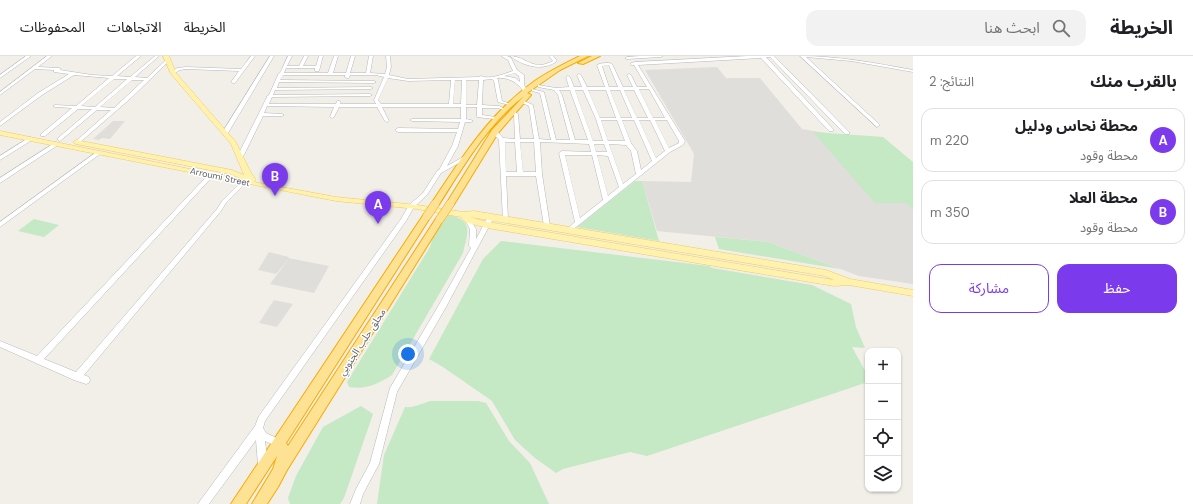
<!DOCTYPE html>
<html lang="ar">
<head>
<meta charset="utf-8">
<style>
	body { margin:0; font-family:"DM Sans","Noto Sans Arabic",sans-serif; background:#f2f2f2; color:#202124; direction:rtl }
	.controls { position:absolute; right:12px; bottom:12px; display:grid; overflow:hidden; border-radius:8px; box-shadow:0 1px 3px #0004 }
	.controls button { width:36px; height:36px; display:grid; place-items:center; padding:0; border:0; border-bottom:1px solid #e0e0e0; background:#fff; color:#202124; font:20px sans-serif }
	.you { position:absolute; left:408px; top:298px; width:14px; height:14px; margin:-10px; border:3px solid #fff; border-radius:50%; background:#1a73e8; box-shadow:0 0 0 6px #1a73e833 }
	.badge { display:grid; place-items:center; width:26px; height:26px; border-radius:50%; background:#7c3aed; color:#fff; font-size:13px; font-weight:700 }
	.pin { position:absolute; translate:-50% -33px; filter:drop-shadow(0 1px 2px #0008) }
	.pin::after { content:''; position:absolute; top:21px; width:14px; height:12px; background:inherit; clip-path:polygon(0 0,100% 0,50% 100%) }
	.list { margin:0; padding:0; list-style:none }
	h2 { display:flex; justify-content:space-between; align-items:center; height:52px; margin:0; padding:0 16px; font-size:17px }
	h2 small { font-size:13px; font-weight:400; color:#757577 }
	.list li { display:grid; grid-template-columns:26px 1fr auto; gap:12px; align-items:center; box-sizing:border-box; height:64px; margin:0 8px 8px; padding:0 8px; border:1px solid #e0e0e0; border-radius:12px }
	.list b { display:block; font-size:15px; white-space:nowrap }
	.list p { margin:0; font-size:13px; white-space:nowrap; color:#757577 }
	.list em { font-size:13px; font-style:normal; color:#757577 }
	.actions { display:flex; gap:8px; padding:12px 16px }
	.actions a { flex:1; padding:9px 0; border:1px solid #7c3aed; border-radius:12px; text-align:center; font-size:14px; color:#7c3aed }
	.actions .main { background:#7c3aed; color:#fff }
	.icon { flex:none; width:22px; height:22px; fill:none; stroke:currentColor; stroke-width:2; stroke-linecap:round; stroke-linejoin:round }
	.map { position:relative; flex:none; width:913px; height:448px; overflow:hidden; direction:ltr }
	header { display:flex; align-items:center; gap:24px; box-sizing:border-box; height:56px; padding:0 20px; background:#fff; border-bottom:1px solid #e0e0e0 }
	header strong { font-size:19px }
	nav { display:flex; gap:22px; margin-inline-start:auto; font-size:14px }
	.search { width:280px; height:36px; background:#f2f2f2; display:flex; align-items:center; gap:10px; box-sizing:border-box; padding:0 14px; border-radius:12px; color:#757577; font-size:15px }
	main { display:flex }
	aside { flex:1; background:#fff }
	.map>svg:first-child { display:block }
</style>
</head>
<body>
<header>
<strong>الخريطة</strong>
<div class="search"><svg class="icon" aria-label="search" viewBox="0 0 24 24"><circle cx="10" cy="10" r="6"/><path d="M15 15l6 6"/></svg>ابحث هنا</div>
<nav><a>الخريطة</a><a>الاتجاهات</a><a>المحفوظات</a></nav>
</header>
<main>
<aside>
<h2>بالقرب منك<small>النتائج: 2</small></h2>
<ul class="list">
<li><span class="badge">A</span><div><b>محطة نحاس ودليل</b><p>محطة وقود</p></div><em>220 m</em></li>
<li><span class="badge">B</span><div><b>محطة العلا</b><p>محطة وقود</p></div><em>350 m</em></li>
</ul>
<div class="actions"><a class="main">حفظ</a><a>مشاركة</a></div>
</aside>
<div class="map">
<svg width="913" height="448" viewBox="0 0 913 448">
	<rect width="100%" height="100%" fill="#f1efe8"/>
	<!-- industrial -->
	<g fill="#e0deda">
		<path d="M717,11L726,22H760L802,73L843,80L913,154V228L859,220L768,186L657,175L642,125L691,126L694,98L645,14Z"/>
		<path d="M113,65H125L110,83L102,82L99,84L93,83Z"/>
		<path d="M269,196L289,201L288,202L329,210L314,237L270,228L288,204L276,218L258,214Z"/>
		<path d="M274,244L293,248L277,271L259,267Z"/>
	</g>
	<!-- green -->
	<g fill="#c5e8c5">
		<path d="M813,76L883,81L913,106V154L906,147H875Z"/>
		<path d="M635,125H642L659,185L577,171Z"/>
		<path d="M448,159C474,164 468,176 463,197L392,319C378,328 365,334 349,331L347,326L430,191L433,182Z"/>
		<path d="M34,163L59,169L44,181L18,175Z"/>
		<path d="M715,181L768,186L840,213L719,193Z"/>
		<path d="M501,185L709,210L712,212L812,229L851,248L856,271L865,292L852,291L868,320V326L647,400L630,396L563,413L556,417L535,402L515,384L492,345L443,311L429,303L483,203Z"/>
		<path d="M431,345H478L486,347L509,385L530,407L549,448H377L384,399L405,351C414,352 422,347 431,345Z"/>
		<path d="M361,350L373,358L344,442L340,448H290L288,442L296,420L323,371Z"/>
	</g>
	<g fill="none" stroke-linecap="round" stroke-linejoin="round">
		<!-- minor casing -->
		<g stroke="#b5b8bc" stroke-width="1">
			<g id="minor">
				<path d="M26,0H31L0,22V19Z"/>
				<path d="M47,0H52L38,11L59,12L61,13L60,14L92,19L112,20L136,0H141L117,20L130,21L155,0H159L135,21L147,22L167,3L170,4L131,42L78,88L76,87V85L111,54H97L60,85L58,84V82L92,53H78L45,80H41V78L72,52L55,51L53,50L55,49L76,50L109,22L74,19L42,39L0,70V66L38,37L69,18L54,16V14L35,13L0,39V36ZM114,23H127L95,51L81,50ZM132,24H144L114,52L100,51Z"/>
				<path d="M251,0H255L235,27H233L231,26L239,15L186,13L180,14L173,18L171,17L177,12L186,11L241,13Z"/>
				<path d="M270,0H274L228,77L223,78L222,77Z"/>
				<path d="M288,0H292L287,10H299L304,0H308L303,10H316L319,0H323L319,15H315V12H286L284,17H328L334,0H338L333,17H346L351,0H355L350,17H366L369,0H373L370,17L385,18L387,11L386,0H390L391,11L389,19L408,23L479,21L481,20C490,24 503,18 513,15L508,4L501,0H507L511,2L517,14L524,19V29L527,34L523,35C518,26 507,21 497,22L498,24L502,45L511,48L509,49L498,46L494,25L492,23L483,24L482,49L499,50L505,53L503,54L498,52H482V59L496,61V63H494L477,61V51H466V63L471,64L473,65L471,66H465L458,90L447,110L463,101L465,100L468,102L441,117L427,139L414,151L406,165L265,365L263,372L266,377L281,384L283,387L281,390L278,391L265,385L268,409L266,412L263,414L260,412L258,409L256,384L209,448H198L200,445L255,370L259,360L401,163L409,149L423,137L437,115L439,114L452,90L457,76H398L395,74L398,72L458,73L460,66L412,65L410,64L412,63H461V51H382L389,65L387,66L385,65L377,51H339L334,61L332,62L330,61L334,51L267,50L264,57L282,58L284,59L282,60H263L244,99L243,100H239L238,99L267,41V40L269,39L278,19V18L280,17ZM515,17L519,20L520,26L515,22L504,20ZM283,19H345V21L347,22H349L350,19H376L384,21L374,44L376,48H340L341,46L339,45H337L336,48H269L272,41L370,40L372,39L370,38L273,39L275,34L371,33L373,32L371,31L277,32L279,26L374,27L376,26L374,25L280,24ZM388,22L408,25L451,24L449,48H381L378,44ZM455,24H462L461,48H453ZM466,24H479L477,49H466Z"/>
				<path d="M510,0C526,0 532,16 553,5L549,0H553L557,5C543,16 523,10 510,0Z"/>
				<path d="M640,0H663L661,1L627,3L625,2L627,1Z"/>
				<path d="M748,0H774L849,76V78H845L770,1H766L833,73V75H829L761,2L638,9L685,85L683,89L670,96L580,168L569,176L566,174L575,166L559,97L562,95L591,96L589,88L540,86L542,118L550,170L547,172L544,170L536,120H506L508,163L505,165L503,164L499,84L492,76L497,75L503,82L515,83L514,59L510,55L512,54L518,58L520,83H534L529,50L520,46V45L522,44L533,49L539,83L551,84L540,37L532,35V33L544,36L556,84H570L558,39L554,34L538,31V29L556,32L569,31L566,21L568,20L570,21L574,31H582L577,19L579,18L581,19L587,31H605L597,9C600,7 609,6 612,8L623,31H633L627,19L629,18L631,19L637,31H647L634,9H631V7L635,6ZM609,9L618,31H609L602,10ZM639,33H649L665,62H653ZM559,34H570L588,84H575L562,39ZM575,34H583L596,63L603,85H593ZM588,34H606L616,62H600ZM610,34H620L632,62H621ZM624,34H634L648,62H637ZM601,64H617L625,85H608ZM622,64H634L652,105L641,114L637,95L631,87ZM639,64H650L665,95L656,102ZM655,64H667L679,85V87L669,92ZM505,86H515L517,116H506ZM520,86H534L536,116H523ZM594,88H604L607,96H596ZM609,88L626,89L631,95L636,118L623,128ZM565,99H592L603,144L580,162ZM597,99L608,100L619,131L608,140Z"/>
				<path d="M800,0C838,0 875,7 913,14V16L851,5L806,1L879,68L880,69L877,71Z"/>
				<path d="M30,81L32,82V84L0,104V100Z"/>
				<path d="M56,86L58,87V89L0,127V122Z"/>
				<path d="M98,95L101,97L100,98L0,171V166Z"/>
				<path d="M211,117L214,119L213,120L44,303L76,316L217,153L222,145L242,125H246V127L226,147L221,155L84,319L89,321L90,324L89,327L86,328L74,324L0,291V285L37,300L209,118Z"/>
				<path d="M491,159L494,161L446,251L397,336L379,408L363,438L360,448H350L356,433L370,407L390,332L440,247L471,192L469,190L470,173L465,164L466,163H470L476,173V183L488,161Z"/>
			</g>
		</g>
		<!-- major casing -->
		<g stroke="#f2c960" stroke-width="1">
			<path id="major" d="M163,0H169L176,17L236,86L250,115L256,124L254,126L336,141L417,149L463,156L474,155L826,214L850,223L913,234V240L849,229L834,230L487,172L465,166L461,161L417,153L336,145L0,79V75L245,124L230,118L76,88L73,86L76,84L232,114L244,119L231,88L171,18ZM470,161L825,220L834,224L487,166Z"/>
		</g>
		<!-- highway casing -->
		<g stroke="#f9ab00" stroke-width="2">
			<g id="highway">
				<path d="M580,0H588L560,14L527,37L531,39L498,77L453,150L450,151L446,148L492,74L524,40C487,69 463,111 438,150H432L431,148C460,104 489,58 532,27C547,16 564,8 580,0Z"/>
				<path d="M592,0H600L583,8L578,7Z"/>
				<path d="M427,157L431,160L286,387L288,390L437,161L440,160L444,163L287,414L278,431L267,448H252L273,413L277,400L246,448H231L424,158Z"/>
			</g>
		</g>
		<!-- minor -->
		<use href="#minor" fill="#fff" fill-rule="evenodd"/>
		<!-- major -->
		<use href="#major" fill="#fff2af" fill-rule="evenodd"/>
		<!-- highway -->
		<use href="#highway" fill="#fde293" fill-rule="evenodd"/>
		<!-- highway-bridge casing -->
		<g stroke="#f9ab00" stroke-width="9" stroke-linecap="butt">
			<g id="highway-bridge">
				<path d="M427,160L435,148"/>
				<path d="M440,163L450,148"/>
			</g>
		</g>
		<!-- highway-bridge -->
		<use href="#highway-bridge" stroke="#fde293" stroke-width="8"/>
	</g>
	<g text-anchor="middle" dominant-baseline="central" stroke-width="3" stroke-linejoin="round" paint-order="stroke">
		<!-- far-street labels -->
		<g font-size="9" fill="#5f6368" stroke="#fff">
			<text transform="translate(220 121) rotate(12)">Arroumi Street</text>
		</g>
		<!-- street labels -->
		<g font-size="10" fill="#5f6368" stroke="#fff">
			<text transform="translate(362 286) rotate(-57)">محلق حلب الجنوبي</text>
		</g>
	</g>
</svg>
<div class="controls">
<button>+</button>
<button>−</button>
<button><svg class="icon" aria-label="locate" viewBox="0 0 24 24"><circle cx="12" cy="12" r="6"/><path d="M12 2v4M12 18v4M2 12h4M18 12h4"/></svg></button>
<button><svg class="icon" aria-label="layers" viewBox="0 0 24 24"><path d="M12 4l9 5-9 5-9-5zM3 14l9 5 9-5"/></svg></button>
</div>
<div class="you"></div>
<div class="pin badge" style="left:378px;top:168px">A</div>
<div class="pin badge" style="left:275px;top:140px">B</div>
</div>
</main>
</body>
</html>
